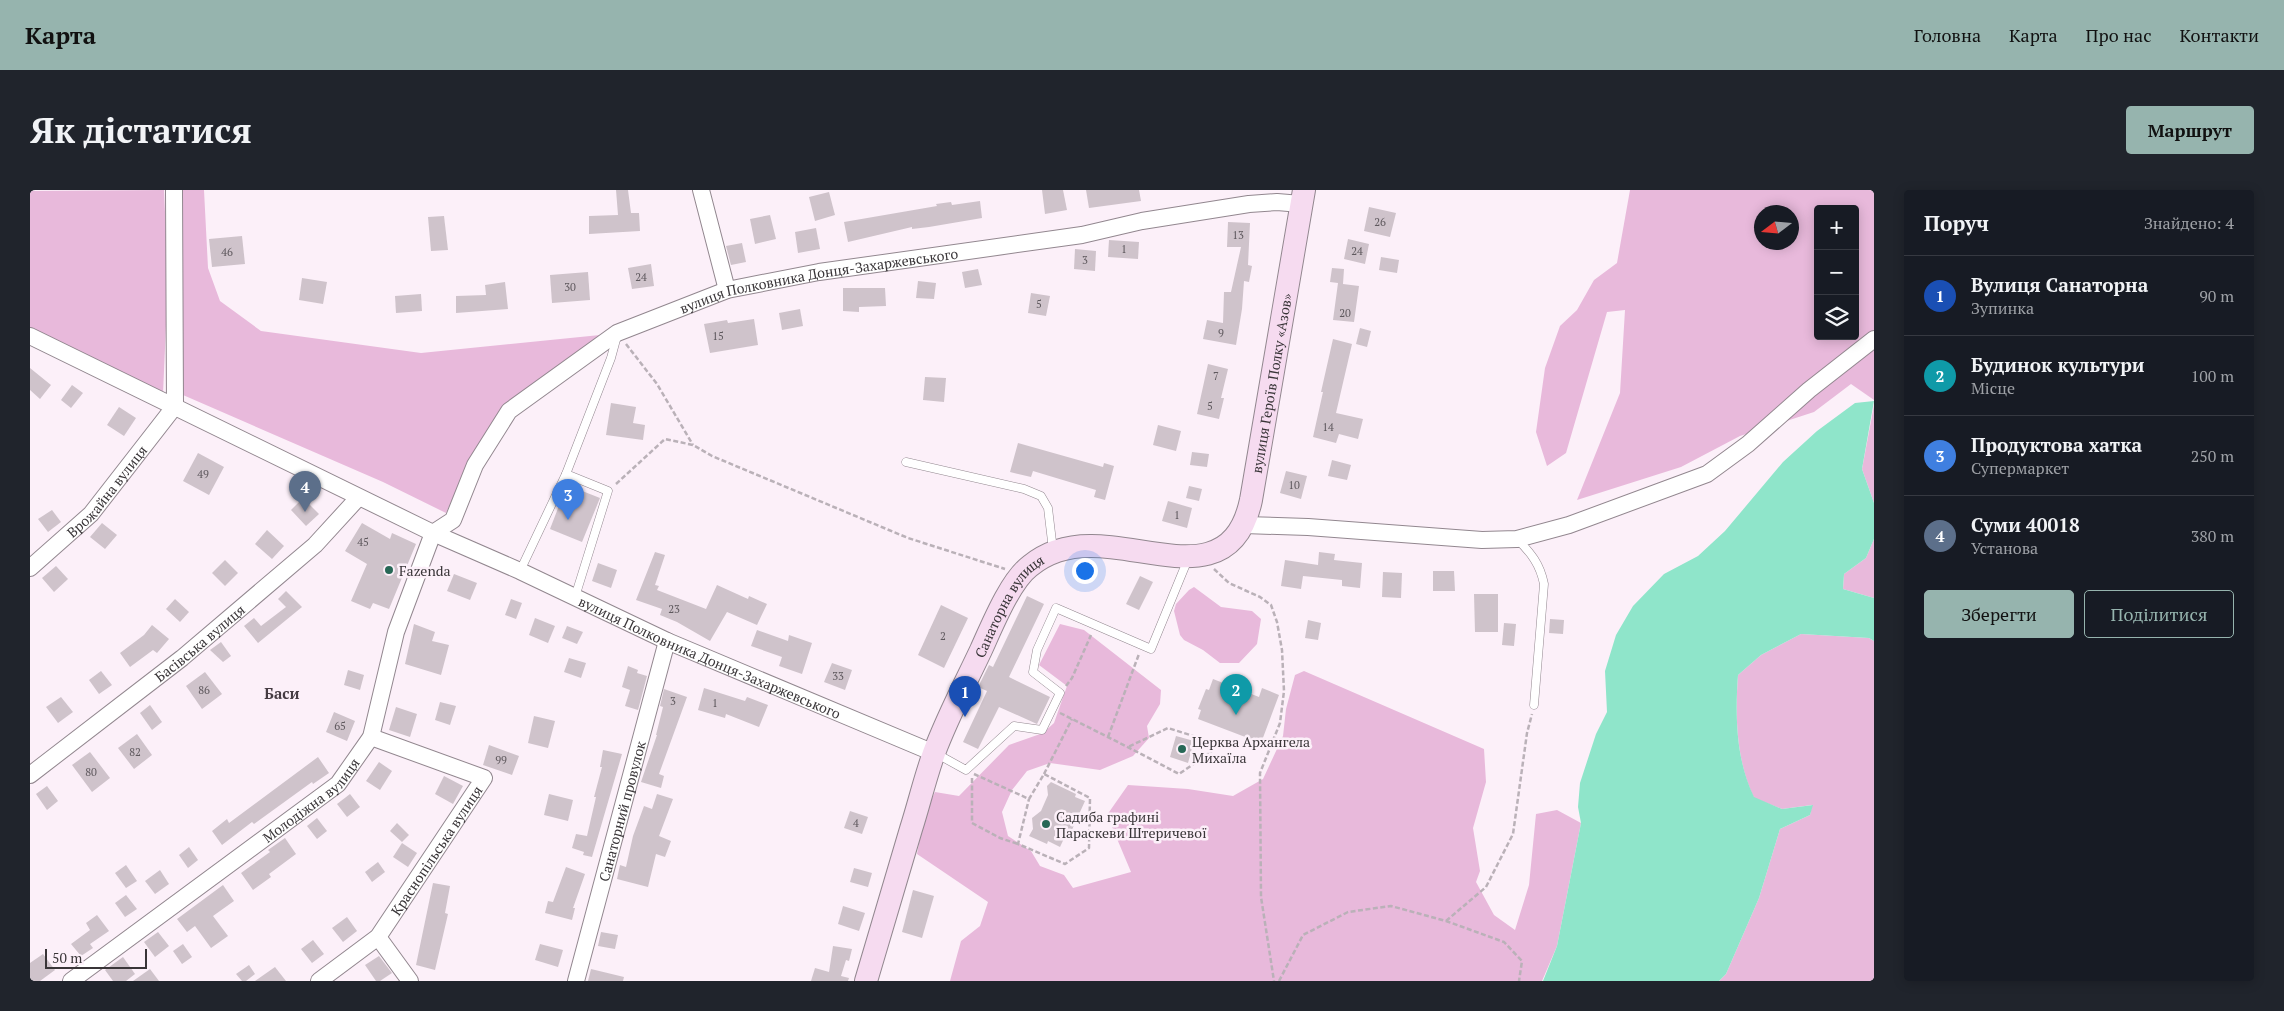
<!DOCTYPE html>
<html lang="uk">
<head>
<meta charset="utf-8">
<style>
	body { margin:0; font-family:"PT Serif",serif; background:#20242c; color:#f1f3f6 }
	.controls { position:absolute; right:15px; top:15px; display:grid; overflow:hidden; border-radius:5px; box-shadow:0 2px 12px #0003 }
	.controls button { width:45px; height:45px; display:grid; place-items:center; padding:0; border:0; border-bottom:1px solid #363941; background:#171b24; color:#f1f3f6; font:25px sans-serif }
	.compass { position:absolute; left:1724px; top:15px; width:45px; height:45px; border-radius:50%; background:#171b24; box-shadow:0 2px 12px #0003; rotate:254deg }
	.scale { position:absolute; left:15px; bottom:12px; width:102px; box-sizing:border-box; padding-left:5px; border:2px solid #393538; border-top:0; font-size:14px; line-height:18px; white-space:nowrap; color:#393538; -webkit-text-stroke:4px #fcf0f9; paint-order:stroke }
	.you { position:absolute; left:1054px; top:380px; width:18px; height:18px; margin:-12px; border:4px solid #fff; border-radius:50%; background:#1a73e8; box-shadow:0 0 0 8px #1a73e833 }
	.badge { display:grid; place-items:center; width:32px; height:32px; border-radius:50%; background:#96b4ae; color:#fff; font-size:16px; font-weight:700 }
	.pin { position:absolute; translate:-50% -41px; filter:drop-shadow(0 1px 2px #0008) }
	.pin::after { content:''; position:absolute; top:26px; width:18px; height:15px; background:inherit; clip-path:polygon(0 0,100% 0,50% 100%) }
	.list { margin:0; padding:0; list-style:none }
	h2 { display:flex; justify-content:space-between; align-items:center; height:65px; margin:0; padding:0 20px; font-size:21px }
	h2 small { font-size:16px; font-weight:400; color:#9ea1a6 }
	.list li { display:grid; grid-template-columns:32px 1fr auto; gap:15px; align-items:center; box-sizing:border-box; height:80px; padding:0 20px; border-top:1px solid #363941 }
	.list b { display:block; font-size:19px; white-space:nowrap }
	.list p { margin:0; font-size:16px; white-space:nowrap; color:#9ea1a6 }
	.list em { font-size:16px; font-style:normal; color:#9ea1a6 }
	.actions { display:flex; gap:10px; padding:15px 20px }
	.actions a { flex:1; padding:11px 0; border:1px solid #96b4ae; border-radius:5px; text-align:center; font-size:18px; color:#96b4ae }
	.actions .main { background:#96b4ae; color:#111 }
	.icon { flex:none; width:28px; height:28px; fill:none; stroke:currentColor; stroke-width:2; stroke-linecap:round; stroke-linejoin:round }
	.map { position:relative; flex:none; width:1844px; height:791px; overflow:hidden; border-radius:5px }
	header { display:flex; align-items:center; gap:30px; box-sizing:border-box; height:70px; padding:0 25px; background:#96b4ae; color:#111 }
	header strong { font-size:24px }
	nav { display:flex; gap:28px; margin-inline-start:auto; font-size:18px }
	.intro { display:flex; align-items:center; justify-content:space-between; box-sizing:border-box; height:120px; padding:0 30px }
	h1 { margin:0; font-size:35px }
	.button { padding:12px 22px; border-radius:5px; background:#96b4ae; color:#111; font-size:18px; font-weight:700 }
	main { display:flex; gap:30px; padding:0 30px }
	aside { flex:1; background:#171b24; border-radius:5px; box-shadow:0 2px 12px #0003 }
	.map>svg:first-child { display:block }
</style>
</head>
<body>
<header>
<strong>Карта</strong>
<nav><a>Головна</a><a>Карта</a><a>Про нас</a><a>Контакти</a></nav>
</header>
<div class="intro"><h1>Як дістатися</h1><a class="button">Маршрут</a></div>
<main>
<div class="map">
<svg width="1844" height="791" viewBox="0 0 1844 791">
	<rect width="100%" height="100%" fill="#fcf0f9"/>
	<!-- green -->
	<g fill="#e8b9db" fill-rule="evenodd">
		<path d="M134,0L138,89L133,204L0,141V1Z"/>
		<path d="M152,0H174L178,78L190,111L231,141L391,163L580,144L475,218L440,271L416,323L353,292L153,205Z"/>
		<path d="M1600,0H1844V210L1821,194L1784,222L1710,246L1651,277L1547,310L1590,203L1595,120L1577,122L1536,263L1517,276L1506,242L1515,178L1530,136L1547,120L1564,90L1587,73ZM1788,19H1825V146H1788ZM1732,22H1762V52H1732Z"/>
		<path d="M1844,215V313L1832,279Z"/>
		<path d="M1844,349V408L1813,399L1814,384L1836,368Z"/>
		<path d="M1164,397L1191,417L1222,421L1231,429L1227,454L1209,473H1190L1173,460L1154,450L1150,445L1144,421L1146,414L1159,400Z"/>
		<path d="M1030,434L1054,440L1131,500L1130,514L1117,536L1119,548L1103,566L1070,580L1020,573L997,581L982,600L972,622L978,646L1001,661L1010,676L1034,685L1043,698L1101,682L1077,625L1098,595L1158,599L1203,606L1233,589L1253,546L1256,519L1265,485L1274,481L1454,559L1456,592L1443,638L1450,681L1446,692L1464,725L1485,740L1499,695L1506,624L1527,620L1551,633L1527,756L1512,791H920L931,751L950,736L958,712L887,664L894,625L905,602L929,606L979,555L1013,543L1024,533L1037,496L1009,475Z"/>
		<path d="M1771,444L1839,448L1844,451V791H1689L1696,784L1729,708L1750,639L1780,625L1782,615L1752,619L1724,608C1706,570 1705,526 1708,485L1731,465Z"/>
	</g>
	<!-- water -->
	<path fill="#8fe5ca" d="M1844,211L1832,279L1844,313V349L1836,368L1814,384L1813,399L1844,408V451L1839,448L1771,444L1731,465L1708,485C1705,526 1706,570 1724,607L1752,619L1783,615L1780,625L1750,639L1729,708L1696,784L1689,791H1513L1527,756L1551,633L1548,617L1550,593L1566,544L1577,522L1575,481L1586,445L1603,416L1634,384L1668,366L1695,341L1753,272L1787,241L1825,213Z"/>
	<!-- building -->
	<g fill="#cfc3cb">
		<path d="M586,0H598L601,23H609L610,41L559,44V26L588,25Z"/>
		<path d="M1012,0H1033L1037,20L1015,24Z"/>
		<path d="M1056,0H1109L1111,11L1059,18Z"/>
		<path d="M799,2L805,25L785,31L779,7Z"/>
		<path d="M950,11L952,28L899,37L882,39V37L818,52L814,32L907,16L906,14L921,12L922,15Z"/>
		<path d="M1339,17L1366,23L1360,47L1334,41Z"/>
		<path d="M740,25L746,49L725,54L720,29Z"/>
		<path d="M414,26L418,60L401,61L398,27Z"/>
		<path d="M1198,32L1220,33L1218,75L1222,76L1219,92L1214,91L1212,119L1206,155L1173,149L1177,130L1193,133L1194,102H1201L1211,57H1197Z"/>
		<path d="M786,38L790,59L768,63L765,42Z"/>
		<path d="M212,46L215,74L182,77L179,49Z"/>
		<path d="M1318,49L1339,54L1335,74L1314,69Z"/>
		<path d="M1079,50L1109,52L1108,69L1078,67Z"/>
		<path d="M712,53L716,72L701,75L696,56Z"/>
		<path d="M1045,59L1066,61L1065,81L1044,79Z"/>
		<path d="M1351,67L1369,70L1367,83L1349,80Z"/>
		<path d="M621,74L624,96L602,99L598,78Z"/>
		<path d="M1302,78L1314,79L1313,94L1329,96L1324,132L1303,130L1308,93L1300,92Z"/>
		<path d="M948,79L952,95L935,98L932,82Z"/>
		<path d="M558,82L560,110L522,113L520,85Z"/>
		<path d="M272,88L297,92L293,114L269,110Z"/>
		<path d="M888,91L906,93L904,109L886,108Z"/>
		<path d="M475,92L478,119L426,123V106L456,105L455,95Z"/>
		<path d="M813,98H855L856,116L829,117V122L813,121Z"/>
		<path d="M1001,103L1020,106L1016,126L998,123Z"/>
		<path d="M391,104L392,121L366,123L365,106Z"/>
		<path d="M770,119L773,136L752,140L749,123Z"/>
		<path d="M724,129L728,155L680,163L674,134L697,130L698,133Z"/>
		<path d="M1330,138L1341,141L1337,157L1326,154Z"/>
		<path d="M1303,149L1322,154L1306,223L1333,229L1328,249L1309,244L1306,253L1283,247L1293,202H1291Z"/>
		<path d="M1178,174L1198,179L1191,208H1194L1189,229L1167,224Z"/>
		<path d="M0,178L21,195L10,209L0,200Z"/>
		<path d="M895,187L916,188L914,212L893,210Z"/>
		<path d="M42,195L53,203L41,218L31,210Z"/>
		<path d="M581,213L606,217L603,233L615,235L613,250L576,245Z"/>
		<path d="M89,217L106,228L94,246L77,235Z"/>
		<path d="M1128,235L1151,241L1146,261L1123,255Z"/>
		<path d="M988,253L1073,277L1074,273L1084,276L1075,310L1064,307L1066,300L1003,281L1001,287L980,282Z"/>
		<path d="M1162,262L1179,264L1177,277L1160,275Z"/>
		<path d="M168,263L194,277L179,305L153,291Z"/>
		<path d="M1302,270L1321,275L1317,290L1298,286Z"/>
		<path d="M1256,281L1277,286L1271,309L1250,303Z"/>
		<path d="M537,295L570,308L552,352L520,339Z"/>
		<path d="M1159,296L1172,299L1169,311L1156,308Z"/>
		<path d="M273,308L289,324L276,336L261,320Z"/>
		<path d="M1138,311L1162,318L1157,338L1132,331Z"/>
		<path d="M22,320L31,332L18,342L8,329Z"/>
		<path d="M72,333L87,345L75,359L60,347Z"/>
		<path d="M332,333L360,349L362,343L386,354L359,419L343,413L340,419L321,411L337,374L315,361Z"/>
		<path d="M237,340L254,356L242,369L225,354Z"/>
		<path d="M625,362L635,365L625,395L629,396L627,400L676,419L687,395L718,409L719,406L737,414L727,435L697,422L680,451L647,432L630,425L632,419L606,410Z"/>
		<path d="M1289,362L1305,364L1304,370L1332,373L1330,398L1312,396V390L1273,386L1271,399L1251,396L1255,370L1288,375Z"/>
		<path d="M195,370L208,383L195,396L182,383Z"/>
		<path d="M568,373L587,380L581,398L562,391Z"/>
		<path d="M26,376L38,389L24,402L12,388Z"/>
		<path d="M1403,381H1424L1425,401H1403Z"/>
		<path d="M1353,382L1372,383L1371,408L1352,407Z"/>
		<path d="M424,384L447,393L440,410L417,401Z"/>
		<path d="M1110,386L1123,392L1109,420L1096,414Z"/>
		<path d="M256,401L272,417L228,453L214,436L224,428L231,436L256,417L248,409Z"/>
		<path d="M1444,404H1468V442H1445Z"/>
		<path d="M997,406L1014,414L979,487L1020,507L1007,534L969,517L948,559L933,552L957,501L948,497L959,475L963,477Z"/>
		<path d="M145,409L159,422L150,432L136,419Z"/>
		<path d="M481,409L492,413L486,429L475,425Z"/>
		<path d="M911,415L938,428L914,478L888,465Z"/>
		<path d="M505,428L525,436L518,453L499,445Z"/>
		<path d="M1520,429L1534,430L1533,444L1519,443Z"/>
		<path d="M1278,430L1291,433L1288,450L1275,448Z"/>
		<path d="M1474,433L1486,434L1484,456L1472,455Z"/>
		<path d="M384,434L405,442L402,451L419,455L411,485L375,474Z"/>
		<path d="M122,435L139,449L127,463L123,460L100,477L90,463L114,445Z"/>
		<path d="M537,436L553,442L547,454L532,448Z"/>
		<path d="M727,440L758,451L759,445L782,453L772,484L749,476L752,467L721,456Z"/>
		<path d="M191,452L201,466L193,472L180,460Z"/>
		<path d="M539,468L556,473L551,488L534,482Z"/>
		<path d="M802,473L822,480L815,500L794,492Z"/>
		<path d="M598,476L608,480L607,483L617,486L608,520L595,516L600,500L592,497Z"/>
		<path d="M318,480L334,485L330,500L314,495Z"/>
		<path d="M71,481L82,495L69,504L59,490Z"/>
		<path d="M175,482L192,504L172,519L156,496Z"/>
		<path d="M1183,489L1229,507L1232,498L1249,505L1231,553L1168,529L1171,520L1168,519L1176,499L1179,500Z"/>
		<path d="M674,498L715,511L717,507L738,515L729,537L696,524L695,528L668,520Z"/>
		<path d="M634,499L657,507L629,584L634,586L631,598L611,592L627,545H626L633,517L630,516Z"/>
		<path d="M31,507L43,522L28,533L16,517Z"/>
		<path d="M410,512L426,516L420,535L405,530Z"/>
		<path d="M120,515L132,532L122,540L110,523Z"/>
		<path d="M366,517L387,524L380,547L359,540Z"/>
		<path d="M304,522L325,531L317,551L296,542Z"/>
		<path d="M504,526L525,531L518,558L498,553Z"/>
		<path d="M107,544L122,565L104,579L88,558Z"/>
		<path d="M1146,546L1164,551L1158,573L1140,567Z"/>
		<path d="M459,555L489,566L482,585L453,575Z"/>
		<path d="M573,560L592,564L562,667L553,665L554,662L542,658L546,644L557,646L566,607H564L572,577H570Z"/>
		<path d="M60,562L80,588L62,602L42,575Z"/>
		<path d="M288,567L299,583L283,594L282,592L224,634L222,632L192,655L182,641L197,629L199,633Z"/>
		<path d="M349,572L362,581L350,600L336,591Z"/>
		<path d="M414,586L433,596L423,614L405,604Z"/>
		<path d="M1021,592L1046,604L1045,607L1055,611L1041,642L1038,640L1030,657L1018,651L1017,654L999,646L1003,639L1002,628L1011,621L1018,605L1017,596Z"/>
		<path d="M17,596L28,611L17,620L6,604Z"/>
		<path d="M320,604L330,617L317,627L307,614Z"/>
		<path d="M519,604L543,610L538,631L514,625Z"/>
		<path d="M627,604L643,609L629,646L641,651L635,667L626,664L618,697L587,689L590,675L596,677L603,646L614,616L622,619Z"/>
		<path d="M820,621L838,627L832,644L814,638Z"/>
		<path d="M287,628L297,641L287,649L277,636Z"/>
		<path d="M367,633L379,645L372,652L360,641Z"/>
		<path d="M255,648L266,664L239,684L241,687L223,700L211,683L240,662L238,660Z"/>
		<path d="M372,653L387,663L378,677L363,667Z"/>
		<path d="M159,657L168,670L158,678L149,665Z"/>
		<path d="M348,672L355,682L342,692L335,682Z"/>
		<path d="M96,675L107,691L96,698L85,683Z"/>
		<path d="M536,677L555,684L543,718H545L542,730L515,723L518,711L523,712Z"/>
		<path d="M824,678L842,683L838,697L820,692Z"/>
		<path d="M130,680L139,694L125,704L115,691Z"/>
		<path d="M403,693L420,696L415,723L418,724L405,780L386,775Z"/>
		<path d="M193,695L204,711L183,726L198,746L181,758L165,736L157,742L147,729Z"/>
		<path d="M883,700L904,706L892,748L872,742Z"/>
		<path d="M96,705L107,719L95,727L85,713Z"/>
		<path d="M813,716L835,723L829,741L808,734Z"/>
		<path d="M67,725L79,741L60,754L63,758L51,766L41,754L60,740L56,733Z"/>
		<path d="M317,727L327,741L313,752L302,738Z"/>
		<path d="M128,742L139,756L125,767L114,752Z"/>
		<path d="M571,742L588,745L585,759L568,756Z"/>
		<path d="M283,750L294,764L282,773L271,759Z"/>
		<path d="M153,754L162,767L152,774L143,761Z"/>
		<path d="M510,754L533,760L528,777L505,770Z"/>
		<path d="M803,756L822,759L819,771L816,770L811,786L819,788L818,791H781L785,778L799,782Z"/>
		<path d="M13,764L25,780L10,791H0V773Z"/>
		<path d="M349,766L362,783L350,791H346L335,775Z"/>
		<path d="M93,767L105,784L96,791H83L75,780Z"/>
		<path d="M219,775L225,784L216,791H212L206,784Z"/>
		<path d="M245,777L256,791H225Z"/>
		<path d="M120,779L129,791H103Z"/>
		<path d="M561,779L594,787L593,791H558Z"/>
	</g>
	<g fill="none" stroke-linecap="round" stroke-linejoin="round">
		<!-- service casing -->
		<g stroke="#92878f" stroke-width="9">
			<g id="service">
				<path d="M876,272L994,299L1011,306L1018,318L1023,360"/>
				<path d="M536,284L581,168L587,146"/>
				<path d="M1487,349C1501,363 1510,374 1514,394L1504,515"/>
				<path d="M490,381L536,284L578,301L545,407"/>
				<path d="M907,564L936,580L984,536L1012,540L1030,503L1003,482L1007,460L1026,418L1121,459L1158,369"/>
			</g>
		</g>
		<!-- minor casing -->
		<g stroke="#92878f" stroke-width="18">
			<g id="minor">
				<path d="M671,0L697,100"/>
				<path id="s1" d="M0,146L403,343L490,381L637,451L904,563"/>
				<path d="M1214,335L1278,337L1452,350L1487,349L1539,335L1677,284L1718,254L1779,200L1844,149"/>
				<path id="s2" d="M403,343L423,330L445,275L479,221L587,143L697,100L789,82L1052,45L1112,31L1219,14L1247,12L1271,14"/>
				<path id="s3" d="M0,378L61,324L145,216L144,0"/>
				<path id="s4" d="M0,585L152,468L285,355L328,308"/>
				<path d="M348,747L380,791"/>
				<path id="s5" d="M41,791L308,594L341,547L366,442L403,343"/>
				<path id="s6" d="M289,791L348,747L454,588L341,547"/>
				<path id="s7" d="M546,791L637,451"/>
			</g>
		</g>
		<!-- secondary casing -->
		<g stroke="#92878f" stroke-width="24">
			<g id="secondary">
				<path id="s8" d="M836,791C851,740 866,690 881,639C889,614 895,588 904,563C917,528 935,494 951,460C962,436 980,391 1000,376C1017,362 1039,356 1060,356C1121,355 1202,400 1221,310L1274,0"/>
			</g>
		</g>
		<!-- path -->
		<g stroke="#bab1b8" stroke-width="2.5" stroke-dasharray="5 2.5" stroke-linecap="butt">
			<path d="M596,154L627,194L663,255"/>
			<path d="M586,294L635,249L663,255L682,266L878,348L975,379"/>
			<path d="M1184,379L1199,393L1230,407L1241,415L1247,432L1252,460L1254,501L1250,533L1230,583L1231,707L1244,791"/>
			<path d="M1036,496L1042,488L1061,445"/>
			<path d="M1030,523C1070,543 1110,563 1149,584L1181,562L1173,549L1138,538L1098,557"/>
			<path d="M1078,547L1109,464"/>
			<path d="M944,584L999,609L1014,584L1060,608L1059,658L1035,674L988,654L999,609"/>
			<path d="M1014,584L1042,529"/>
			<path d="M942,588V633L970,648L988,654"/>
			<path d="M1416,731L1456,697L1483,644L1497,543L1502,524"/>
			<path d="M1249,791L1273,745L1318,722L1361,716L1416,731L1474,752L1492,771L1489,791"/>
		</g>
		<!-- service -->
		<use href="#service" stroke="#fff" stroke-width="8"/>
		<!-- minor -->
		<use href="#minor" stroke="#fff" stroke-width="16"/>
		<!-- secondary -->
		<use href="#secondary" stroke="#f6dbf0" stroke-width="22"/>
	</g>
	<!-- markers -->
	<g fill="#276856" stroke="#fcf0f9" stroke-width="2">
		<circle cx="359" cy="380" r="5"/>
		<circle cx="1152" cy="559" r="5"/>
		<circle cx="1016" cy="634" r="5"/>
	</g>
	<g text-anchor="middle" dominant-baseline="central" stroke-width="5" stroke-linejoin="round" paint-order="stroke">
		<!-- number labels -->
		<g font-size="11" fill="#5e585d">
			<text x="1350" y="32">26</text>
			<text x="1208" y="45">13</text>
			<text x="1094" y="59">1</text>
			<text x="1327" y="61">24</text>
			<text x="197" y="62">46</text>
			<text x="1055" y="70">3</text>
			<text x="611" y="87">24</text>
			<text x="540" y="97">30</text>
			<text x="1009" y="114">5</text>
			<text x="1315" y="123">20</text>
			<text x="1191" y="143">9</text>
			<text x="688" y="146">15</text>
			<text x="1186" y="186">7</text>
			<text x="1180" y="216">5</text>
			<text x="1298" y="237">14</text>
			<text x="173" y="284">49</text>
			<text x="1264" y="295">10</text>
			<text x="1147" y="325">1</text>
			<text x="333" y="352">45</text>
			<text x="644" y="419">23</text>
			<text x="913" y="446">2</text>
			<text x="808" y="486">33</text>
			<text x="174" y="500">86</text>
			<text x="643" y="511">3</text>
			<text x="685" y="513">1</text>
			<text x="310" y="536">65</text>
			<text x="105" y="562">82</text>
			<text x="471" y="570">99</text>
			<text x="61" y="582">80</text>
			<text x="826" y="633">4</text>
		</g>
		<!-- street labels -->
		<g font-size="14" fill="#393538" stroke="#fcf0f9">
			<text stroke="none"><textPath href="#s2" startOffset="490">вулиця Полковника Донця-Захаржевського</textPath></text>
			<text stroke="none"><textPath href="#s8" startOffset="824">вулиця Героїв Полку «Азов»</textPath></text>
			<text stroke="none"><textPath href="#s3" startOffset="109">Врожайна вулиця</textPath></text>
			<text stroke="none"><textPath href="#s8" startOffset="404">Санаторна вулиця</textPath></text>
			<text stroke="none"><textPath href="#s4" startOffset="215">Басівська вулиця</textPath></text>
			<text stroke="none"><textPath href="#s1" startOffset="752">вулиця Полковника Донця-Захаржевського</textPath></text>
			<text stroke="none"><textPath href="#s5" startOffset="301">Молодіжна вулиця</textPath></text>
			<text stroke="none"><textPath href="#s7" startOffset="176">Санаторний провулок</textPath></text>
			<text stroke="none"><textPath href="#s6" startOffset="178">Краснопільська вулиця</textPath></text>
		</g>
		<!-- poi labels -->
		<g font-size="14" fill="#393538" stroke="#fcf0f9" text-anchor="start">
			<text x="369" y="380">Fazenda</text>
			<text x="1162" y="551">Церква Архангела<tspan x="1162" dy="16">Михаїла</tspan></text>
			<text x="1026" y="626">Садиба графині<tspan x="1026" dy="16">Параскеви Штеричевої</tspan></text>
		</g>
		<!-- neighbourhood labels -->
		<g font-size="15" font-weight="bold" fill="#453b42" stroke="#fcf0f9">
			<text x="252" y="503">Баси</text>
		</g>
	</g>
</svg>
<div class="controls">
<button>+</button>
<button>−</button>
<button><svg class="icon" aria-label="layers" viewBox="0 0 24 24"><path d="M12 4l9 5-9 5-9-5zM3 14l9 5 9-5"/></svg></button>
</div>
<svg class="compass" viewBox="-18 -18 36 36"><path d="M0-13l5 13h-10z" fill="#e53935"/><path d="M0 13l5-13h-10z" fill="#9ea1a6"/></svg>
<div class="scale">50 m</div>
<div class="you"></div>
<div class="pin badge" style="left:935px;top:527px;background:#1a4fb4">1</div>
<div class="pin badge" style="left:1206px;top:525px;background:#0f9aa8">2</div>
<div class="pin badge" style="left:538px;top:330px;background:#3f7fe0">3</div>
<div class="pin badge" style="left:275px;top:322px;background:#5c6f8a">4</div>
</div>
<aside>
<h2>Поруч<small>Знайдено: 4</small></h2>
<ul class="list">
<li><span class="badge" style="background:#1a4fb4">1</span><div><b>Вулиця Санаторна</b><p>Зупинка</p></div><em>90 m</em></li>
<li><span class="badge" style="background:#0f9aa8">2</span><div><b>Будинок культури</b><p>Місце</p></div><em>100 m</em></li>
<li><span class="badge" style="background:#3f7fe0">3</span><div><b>Продуктова хатка</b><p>Супермаркет</p></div><em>250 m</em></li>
<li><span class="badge" style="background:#5c6f8a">4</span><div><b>Суми 40018</b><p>Установа</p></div><em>380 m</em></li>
</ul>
<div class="actions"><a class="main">Зберегти</a><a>Поділитися</a></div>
</aside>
</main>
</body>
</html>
